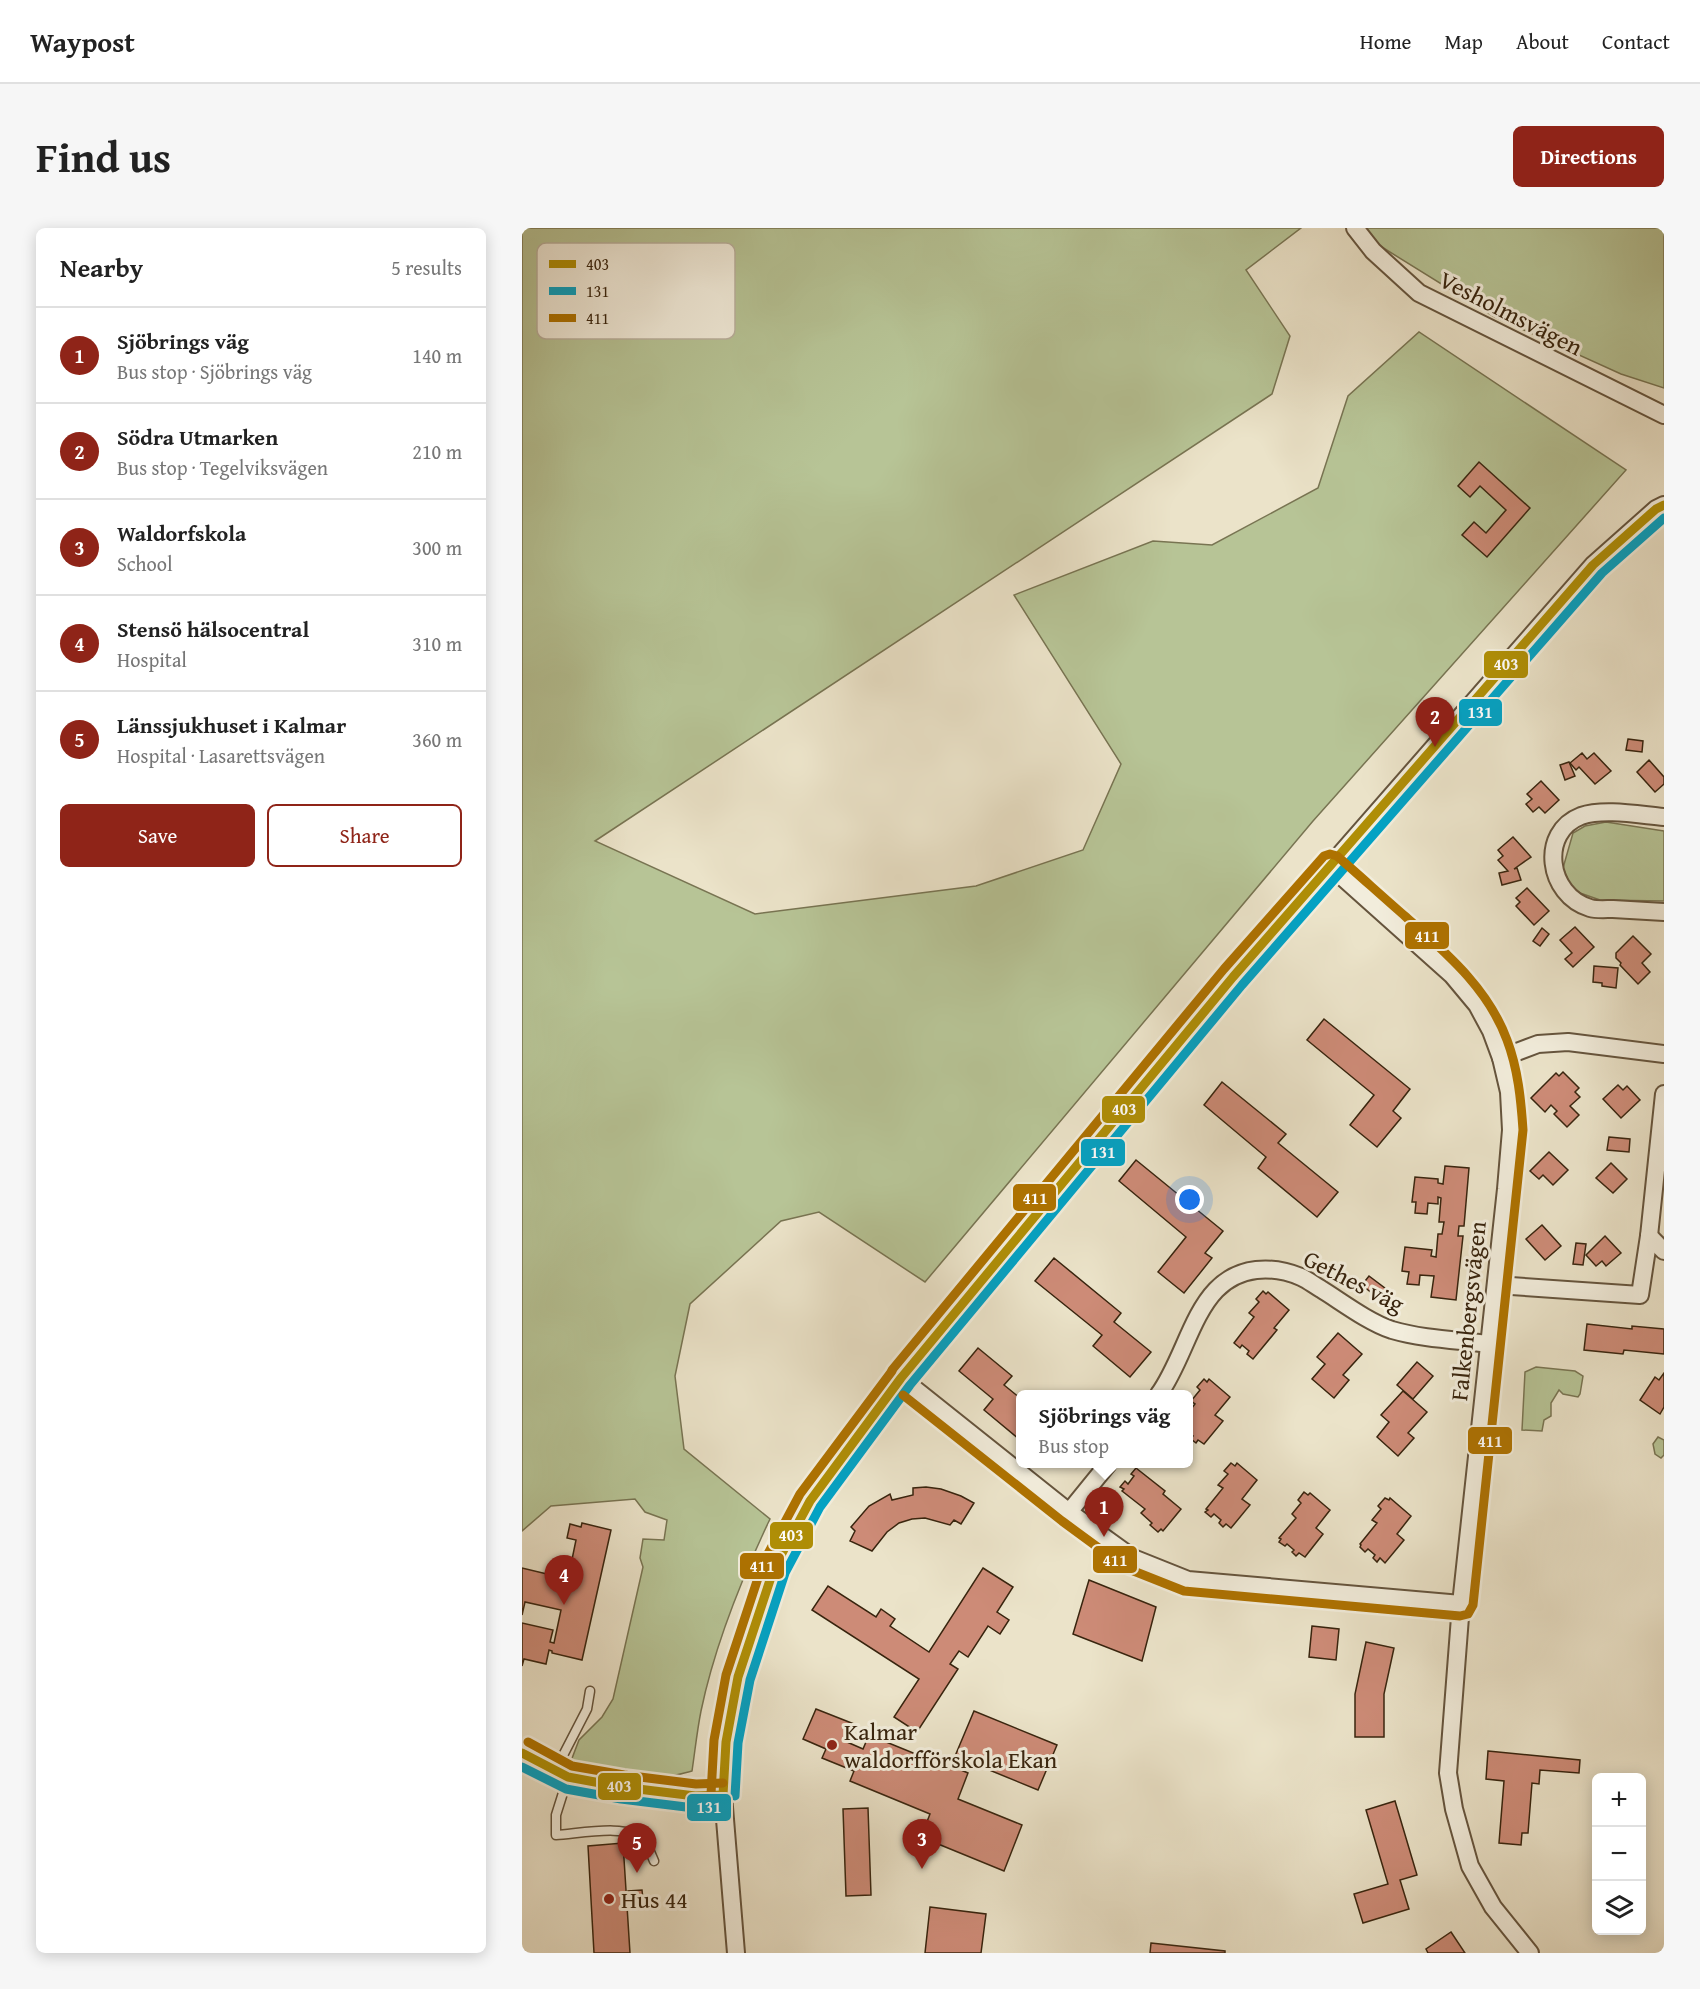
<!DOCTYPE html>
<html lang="en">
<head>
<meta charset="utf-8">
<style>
	body { margin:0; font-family:"Gentium Book Plus",serif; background:#f6f6f6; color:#222 }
	.controls { position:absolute; right:18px; bottom:18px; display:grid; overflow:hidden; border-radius:9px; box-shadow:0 3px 15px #0003 }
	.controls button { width:54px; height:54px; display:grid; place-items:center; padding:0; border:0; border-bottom:2px solid #e0e0e0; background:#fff; color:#222; font:30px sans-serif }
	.you { position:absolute; left:668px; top:972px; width:21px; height:21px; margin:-15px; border:4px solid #fff; border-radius:50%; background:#1a73e8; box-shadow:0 0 0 9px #1a73e833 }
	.badge { display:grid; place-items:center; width:39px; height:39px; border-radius:50%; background:#8f2418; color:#fff; font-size:20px; font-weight:700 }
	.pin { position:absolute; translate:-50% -50px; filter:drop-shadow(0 2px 3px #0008) }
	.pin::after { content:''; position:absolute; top:32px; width:21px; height:18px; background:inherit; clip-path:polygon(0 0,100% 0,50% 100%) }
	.popup { position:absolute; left:494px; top:1162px; width:177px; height:78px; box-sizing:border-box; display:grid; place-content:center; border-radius:9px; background:#fff; filter:drop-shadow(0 2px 4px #0005); font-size:20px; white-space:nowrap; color:#767676 }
	.popup b { font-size:22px; color:#222 }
	.popup::after { content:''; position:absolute; left:50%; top:100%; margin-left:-12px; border:12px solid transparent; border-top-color:#fff }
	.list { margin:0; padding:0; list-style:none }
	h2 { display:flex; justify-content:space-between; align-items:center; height:78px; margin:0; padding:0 24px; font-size:26px }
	h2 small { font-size:20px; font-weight:400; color:#767676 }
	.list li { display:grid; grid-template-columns:39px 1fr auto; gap:18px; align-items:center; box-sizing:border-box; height:96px; padding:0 24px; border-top:2px solid #e0e0e0 }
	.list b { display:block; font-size:22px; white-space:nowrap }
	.list p { margin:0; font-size:20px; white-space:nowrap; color:#767676 }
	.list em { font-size:20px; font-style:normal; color:#767676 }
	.actions { display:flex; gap:12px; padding:18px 24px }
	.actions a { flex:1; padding:14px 0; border:2px solid #8f2418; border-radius:9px; text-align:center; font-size:21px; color:#8f2418 }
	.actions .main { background:#8f2418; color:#fff }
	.icon { flex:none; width:33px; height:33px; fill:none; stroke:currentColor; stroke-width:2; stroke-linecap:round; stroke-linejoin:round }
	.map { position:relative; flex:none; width:1142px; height:1725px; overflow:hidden; border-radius:9px }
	header { display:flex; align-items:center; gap:36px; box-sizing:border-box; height:84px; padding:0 30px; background:#fff; border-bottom:2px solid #e0e0e0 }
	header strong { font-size:28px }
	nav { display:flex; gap:33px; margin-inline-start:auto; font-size:21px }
	.intro { display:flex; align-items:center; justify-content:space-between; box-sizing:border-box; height:144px; padding:0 36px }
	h1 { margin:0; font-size:42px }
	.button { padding:15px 27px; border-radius:9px; background:#8f2418; color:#fff; font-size:21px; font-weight:700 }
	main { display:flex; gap:36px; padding:0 36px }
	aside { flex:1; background:#fff; border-radius:9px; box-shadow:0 3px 15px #0003 }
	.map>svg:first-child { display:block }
</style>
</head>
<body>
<header>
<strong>Waypost</strong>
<nav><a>Home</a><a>Map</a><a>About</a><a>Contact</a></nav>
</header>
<div class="intro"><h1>Find us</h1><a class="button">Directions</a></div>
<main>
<aside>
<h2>Nearby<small>5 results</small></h2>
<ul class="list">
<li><span class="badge">1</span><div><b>Sjöbrings väg</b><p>Bus stop · Sjöbrings väg</p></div><em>140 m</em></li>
<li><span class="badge">2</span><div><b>Södra Utmarken</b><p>Bus stop · Tegelviksvägen</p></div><em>210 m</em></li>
<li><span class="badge">3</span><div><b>Waldorfskola</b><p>School</p></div><em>300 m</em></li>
<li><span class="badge">4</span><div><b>Stensö hälsocentral</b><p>Hospital</p></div><em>310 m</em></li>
<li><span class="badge">5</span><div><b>Länssjukhuset i Kalmar</b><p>Hospital · Lasarettsvägen</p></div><em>360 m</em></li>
</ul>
<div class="actions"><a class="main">Save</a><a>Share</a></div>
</aside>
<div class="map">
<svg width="1142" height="1725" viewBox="0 0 1142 1725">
	<rect width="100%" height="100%" fill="#ebe3c9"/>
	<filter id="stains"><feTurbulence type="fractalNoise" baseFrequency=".00333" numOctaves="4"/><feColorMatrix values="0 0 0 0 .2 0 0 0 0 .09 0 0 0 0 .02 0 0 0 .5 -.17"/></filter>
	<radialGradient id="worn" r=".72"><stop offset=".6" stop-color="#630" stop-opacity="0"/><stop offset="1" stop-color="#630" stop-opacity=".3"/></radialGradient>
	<!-- green -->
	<g fill="#b7c496" stroke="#787452" stroke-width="1.5">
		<path d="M0,0H779L724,42L768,108L750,166L73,613L233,686L454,658L561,622L599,536L492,367L631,313L690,317L796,260L826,168L897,104L1104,242L791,593L403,1054L297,984L259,993L168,1076L153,1148L162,1221L248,1291C219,1352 193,1416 179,1483C175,1503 173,1523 170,1543C161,1545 151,1549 142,1549C112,1550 79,1539 49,1533L57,1512L80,1489L91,1471L121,1339L118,1330L121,1311L142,1312L145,1292L123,1284L113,1271L29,1278L0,1303Z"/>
		<path d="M844,0H1142V160L1099,146L971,88L855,16Z"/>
		<path d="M1084,594L1142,603V673L1078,672L1058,665L1049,658L1041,640L1051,605L1063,598Z"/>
		<path d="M1014,1139L1053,1143L1061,1148L1058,1166L1056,1169L1041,1166L1037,1162L1029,1175V1188L1022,1192L1020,1203L1000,1202L1003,1144Z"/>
		<path d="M1136,1209L1142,1212V1227L1139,1230L1133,1226L1131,1216Z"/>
	</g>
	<!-- building -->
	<g fill="#cd8b77" stroke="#38240e" stroke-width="1.5">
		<path d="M957,234L1008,280L965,329L940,307L952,294L964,305L984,282L958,258L948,269L936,258Z"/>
		<path d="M1106,511L1121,513L1120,524L1104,522Z"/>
		<path d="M1060,525L1065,531L1072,525L1089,543L1073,556L1057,539L1054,542L1048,535Z"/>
		<path d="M1127,532L1142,549V556L1133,564L1115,544Z"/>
		<path d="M1047,534L1053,548L1043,552L1038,537Z"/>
		<path d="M1019,553L1037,572L1023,585L1017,579L1011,584L1004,576L1010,571L1005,566Z"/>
		<path d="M991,609L1009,629L992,641L995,640L999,652L980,657L977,645L986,643L976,632L981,628L976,622Z"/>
		<path d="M1005,660L1027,683L1012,697L994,678L998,674L994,670Z"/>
		<path d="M1053,699L1072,719L1051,739L1043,731L1050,725L1038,712Z"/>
		<path d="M1020,700L1027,706L1018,718L1011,713Z"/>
		<path d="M1111,708L1129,726L1120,735L1128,744L1116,756L1098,737L1099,735L1094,730V725Z"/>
		<path d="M1072,738L1096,740L1094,760L1080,758V755L1071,754Z"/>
		<path d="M802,791L888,861L871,883L879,890L855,919L828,897L852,867L785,812Z"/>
		<path d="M1041,844L1057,860L1053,864L1058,869L1048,878L1057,887L1045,899L1032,886L1035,883L1029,877L1023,884L1009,870L1034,845L1037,848Z"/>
		<path d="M700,854L764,906L756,915L816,964L795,989L736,940L744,929L682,877Z"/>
		<path d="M1096,857L1101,862L1105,858L1118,872L1099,890L1081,871Z"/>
		<path d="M1087,909L1108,911L1107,924L1085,922Z"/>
		<path d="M1027,924L1046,942L1031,957L1021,947L1017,951L1008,943Z"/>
		<path d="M614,932L701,1003L683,1025L690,1030L662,1065L636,1044L664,1009L597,953Z"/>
		<path d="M1089,935L1105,951L1091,965L1074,950Z"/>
		<path d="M923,938L947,940L942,998H937L936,1008H941L934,1072L909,1069L912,1048L898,1047L897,1057L885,1056L887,1044L880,1043L883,1019L910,1022L909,1028L914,1029L916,1006H920L922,994H917L919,970L916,969V976L906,975L905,986L893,985L894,974H890L893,949L916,951V955L921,956Z"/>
		<path d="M1020,997L1039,1018L1023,1032L1004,1011Z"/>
		<path d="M1083,1008L1099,1025L1084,1038L1080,1033L1074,1038L1064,1027Z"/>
		<path d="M1054,1015L1064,1016L1061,1037L1051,1036Z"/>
		<path d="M532,1030L599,1085L592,1094L629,1124L608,1149L571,1118L580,1107L513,1053Z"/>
		<path d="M847,1048L872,1067L864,1077L840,1057Z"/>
		<path d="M741,1063L744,1066L746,1064L767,1082L752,1100L755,1102L731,1131L725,1126L727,1123L720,1117L718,1120L712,1115L732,1089L727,1085L737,1074L734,1071Z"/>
		<path d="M1065,1096L1110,1101V1098L1142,1101V1126L1102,1122L1101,1126L1062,1122Z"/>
		<path d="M816,1105L840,1126L821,1147L827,1152L812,1170L790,1151L803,1136L795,1129Z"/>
		<path d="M456,1120L490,1148L482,1157L498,1170V1212L462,1182L471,1171L437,1143Z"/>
		<path d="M895,1134L911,1148L891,1171L875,1157Z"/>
		<path d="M1142,1145V1179L1138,1186L1118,1172L1133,1149L1137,1152Z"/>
		<path d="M682,1151L685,1154L687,1151L708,1169L693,1187L701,1193L682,1216L676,1212L674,1215L669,1211L671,1208L666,1204V1185L673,1176L669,1173L678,1162L675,1159Z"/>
		<path d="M881,1163L905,1184L886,1205L892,1210L876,1228L855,1209L867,1194L859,1187Z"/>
		<path d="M709,1235L713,1238L715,1235L735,1252L720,1271L728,1277L709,1300L704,1296L701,1299L697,1295L699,1292L692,1286L689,1289L683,1284L686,1282L684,1281L701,1260L696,1257L706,1246L702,1243Z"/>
		<path d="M614,1240L643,1263L641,1266L659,1281L641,1303L639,1301L636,1304L628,1297L630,1295L619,1285L623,1281L600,1263L602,1261L598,1259L603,1253L606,1256L612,1248L609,1246Z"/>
		<path d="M404,1259L419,1261L439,1268L452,1275L439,1296L432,1292L428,1297L403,1290L390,1291L377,1295L365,1304L350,1323L328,1313L333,1303L329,1299L347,1278L368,1266L370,1272L391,1267V1260Z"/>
		<path d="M782,1264L786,1267L788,1265L808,1282L794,1300L801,1306L783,1329L777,1325L774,1328L770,1324L772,1322L765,1316L763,1318L757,1314L759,1311L757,1310L774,1290L770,1286L779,1275L776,1272Z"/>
		<path d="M863,1270L867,1272L868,1270L889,1288L875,1306L882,1312L863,1335L858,1330L855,1334L851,1330L853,1327L846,1321L843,1324L838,1319L839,1317L838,1316L855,1295L850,1292L859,1281L856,1278Z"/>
		<path d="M60,1295L89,1302L60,1432L30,1425V1423L27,1422L24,1436L2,1431L0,1438V1395L31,1402L28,1414L32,1415L39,1382L3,1374L0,1387V1340L46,1351L54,1312L45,1310L48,1296L59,1299Z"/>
		<path d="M461,1340L491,1359L475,1384L487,1392L478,1406L466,1398L446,1429L437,1423L428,1436L436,1441L395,1504L372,1489L397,1451L290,1382L306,1358L354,1389L359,1381L373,1391L368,1398L407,1424Z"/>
		<path d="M567,1352L634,1379L620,1433L551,1406Z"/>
		<path d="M790,1398L817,1401L814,1432L787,1429Z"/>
		<path d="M844,1414L872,1420L862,1466V1509H833V1466Z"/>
		<path d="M294,1481L332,1496L325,1514L341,1521L347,1507L428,1540L452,1483L535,1517L516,1562L443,1532L439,1542L446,1545L436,1571L500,1597L482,1643L399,1609L408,1586L328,1553L332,1543L300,1530L304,1521L281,1511Z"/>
		<path d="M966,1523L1058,1532L1057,1545L1018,1542L1017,1556L1010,1555L1006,1605H1000L999,1617L977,1615L982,1553L964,1551Z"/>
		<path d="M873,1573L895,1647L878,1652L887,1681L841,1695L832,1666L866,1656L844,1582Z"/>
		<path d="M346,1580L349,1667L324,1668L321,1581Z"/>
		<path d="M101,1615L108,1725H72L66,1618Z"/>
		<path d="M120,1662L121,1671L106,1672V1663Z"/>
		<path d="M408,1679L464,1686L459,1725H403Z"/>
		<path d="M929,1704L943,1725H906L904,1721Z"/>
		<path d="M629,1715L703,1723V1725H628Z"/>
	</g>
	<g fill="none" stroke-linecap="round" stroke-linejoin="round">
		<!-- service casing -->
		<g stroke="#65543d" stroke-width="11">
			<g id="service">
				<path d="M33,1543L65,1481L68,1463"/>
				<path d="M46,1549L34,1587V1607C56,1606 106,1595 121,1612C126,1617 129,1626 132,1633"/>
			</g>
		</g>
		<!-- minor casing -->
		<g stroke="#65543d" stroke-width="20">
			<g id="minor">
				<path d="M833,0L851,23L897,65L1142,187"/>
				<path d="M1142,589C1118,587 1082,580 1059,588C1017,604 1025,667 1068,680C1075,682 1084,681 1091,681C1108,682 1125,683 1142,684"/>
				<path d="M808,638L930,747L955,777L969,803L979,830L987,864L989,902L984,961L939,1376L926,1545L932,1581L948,1638L971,1679L1008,1725"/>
				<path d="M979,830L1016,816L1046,814L1142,826"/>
				<path d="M1127,1008L1142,1023"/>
				<path d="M974,1057L1118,1067L1127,1008L1142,866"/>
				<path d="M379,1150L547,1284L611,1330L666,1352L939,1376"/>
				<path d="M637,1166C659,1136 669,1088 694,1062C717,1038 750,1037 779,1049C786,1052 792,1057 799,1061C820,1074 846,1094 870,1102C901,1111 934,1112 966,1116"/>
				<path d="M547,1284L586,1236"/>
				<path d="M0,1525L46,1549L100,1559L173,1568L201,1567"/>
				<path d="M214,1725L201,1567L204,1514L216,1449L235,1387L252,1340L288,1273L379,1150L711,749L1071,337L1134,281L1142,277"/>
			</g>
		</g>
		<!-- service -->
		<use href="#service" stroke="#f2eddc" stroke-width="8"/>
		<!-- minor -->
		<use href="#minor" stroke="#f2eddc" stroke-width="16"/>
		<!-- bus-1 casing -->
		<g stroke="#f2eddc" stroke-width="14">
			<g id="bus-1">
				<path d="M0,1525L46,1549L100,1559L173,1568L201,1567"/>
				<path d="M201,1567L204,1514L216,1449L252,1340L288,1273L379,1150L711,749L1071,337L1134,281L1142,277"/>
			</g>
		</g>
		<!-- bus-2 casing -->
		<g stroke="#f2eddc" stroke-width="14">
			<g id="bus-2">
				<path d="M0,1539L44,1561L99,1571L172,1580L201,1579"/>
				<path d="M213,1568L216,1515L228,1452L263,1345L298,1279L388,1157L720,757L1080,345L1142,290"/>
			</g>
		</g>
		<!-- bus-3 casing -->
		<g stroke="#f2eddc" stroke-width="14">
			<g id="bus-3">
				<path d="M370,1142L702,741L802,628L808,626L815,628C838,648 861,669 884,689C924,725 966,760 985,812C996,841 999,872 1001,902L951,1377L946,1386L938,1388L662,1363L604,1340L540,1293L381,1167"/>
				<path d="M6,1514L50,1538L102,1547L174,1556L201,1555"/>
				<path d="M189,1566L192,1512L204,1447L241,1335L278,1266L370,1143"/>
			</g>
		</g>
		<!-- bus-1 -->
		<use href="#bus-1" stroke="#af8e06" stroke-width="9"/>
		<!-- bus-2 -->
		<use href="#bus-2" stroke="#03a2c4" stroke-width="9"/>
		<!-- bus-3 -->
		<use href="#bus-3" stroke="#ae7200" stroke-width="9"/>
	</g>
	<!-- markers -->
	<g fill="#8f2418" stroke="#f2eddc" stroke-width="2">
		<circle cx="310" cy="1517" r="6"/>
		<circle cx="87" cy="1671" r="6"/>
	</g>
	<g text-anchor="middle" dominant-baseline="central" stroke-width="6" stroke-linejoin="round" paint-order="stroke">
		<!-- street labels -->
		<g font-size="24" fill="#38240e" stroke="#f2eddc">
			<text transform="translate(989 85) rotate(27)">Vesholmsvägen</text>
			<text transform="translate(832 1053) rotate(27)">Gethes väg</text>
			<text transform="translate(946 1083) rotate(-84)">Falkenbergsvägen</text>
		</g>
		<!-- poi labels -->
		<g font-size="24" fill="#38240e" stroke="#f2eddc" text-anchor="start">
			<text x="322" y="1503">Kalmar<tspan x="322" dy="28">waldorfförskola Ekan</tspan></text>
			<text x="99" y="1671">Hus 44</text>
		</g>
	</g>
	<!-- legend -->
	<rect x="15" y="15" width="198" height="96" rx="9" fill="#f2eddc" stroke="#bab19e" stroke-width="1.5"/>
	<rect x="27" y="32" width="27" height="8" fill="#af8e06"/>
	<rect x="27" y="59" width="27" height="8" fill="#03a2c4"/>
	<rect x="27" y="86" width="27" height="8" fill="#ae7200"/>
	<g font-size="16" fill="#38240e">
		<text x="64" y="42">403</text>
		<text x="64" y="69">131</text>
		<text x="64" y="96">411</text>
	</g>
	<g stroke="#f2eddc" stroke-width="2">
		<rect x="961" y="422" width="46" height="29" rx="6" fill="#af8e06"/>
		<rect x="936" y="470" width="45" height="29" rx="6" fill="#03a2c4"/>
		<rect x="882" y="693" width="46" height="29" rx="6" fill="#ae7200"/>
		<rect x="579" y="867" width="45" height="29" rx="6" fill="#af8e06"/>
		<rect x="558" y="910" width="46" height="29" rx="6" fill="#03a2c4"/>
		<rect x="490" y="955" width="45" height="29" rx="6" fill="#ae7200"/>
		<rect x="945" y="1198" width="46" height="29" rx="6" fill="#ae7200"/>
		<rect x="247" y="1293" width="45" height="29" rx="6" fill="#af8e06"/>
		<rect x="570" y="1317" width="46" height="29" rx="6" fill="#ae7200"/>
		<rect x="217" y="1324" width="46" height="28" rx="6" fill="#ae7200"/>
		<rect x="75" y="1544" width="45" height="29" rx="6" fill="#af8e06"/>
		<rect x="164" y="1565" width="46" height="29" rx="6" fill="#03a2c4"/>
	</g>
	<g font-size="16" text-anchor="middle" font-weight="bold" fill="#fff">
		<text x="984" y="442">403</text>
		<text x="958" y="490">131</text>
		<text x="905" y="714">411</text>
		<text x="602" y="887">403</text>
		<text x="581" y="930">131</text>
		<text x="513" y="976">411</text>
		<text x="968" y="1219">411</text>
		<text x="269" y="1313">403</text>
		<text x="593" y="1338">411</text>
		<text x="240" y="1344">411</text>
		<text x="97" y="1564">403</text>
		<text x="187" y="1585">131</text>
	</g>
	<rect width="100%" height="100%" filter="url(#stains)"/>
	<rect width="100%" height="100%" fill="url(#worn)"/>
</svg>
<div class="controls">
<button>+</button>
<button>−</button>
<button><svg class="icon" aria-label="layers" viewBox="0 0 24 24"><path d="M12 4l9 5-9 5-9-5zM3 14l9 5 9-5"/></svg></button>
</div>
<div class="you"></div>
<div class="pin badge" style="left:582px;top:1309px">1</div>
<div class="popup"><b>Sjöbrings väg</b>Bus stop</div>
<div class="pin badge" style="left:913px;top:519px">2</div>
<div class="pin badge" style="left:400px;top:1641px">3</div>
<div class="pin badge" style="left:42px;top:1377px">4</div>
<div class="pin badge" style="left:115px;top:1645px">5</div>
</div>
</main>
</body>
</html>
